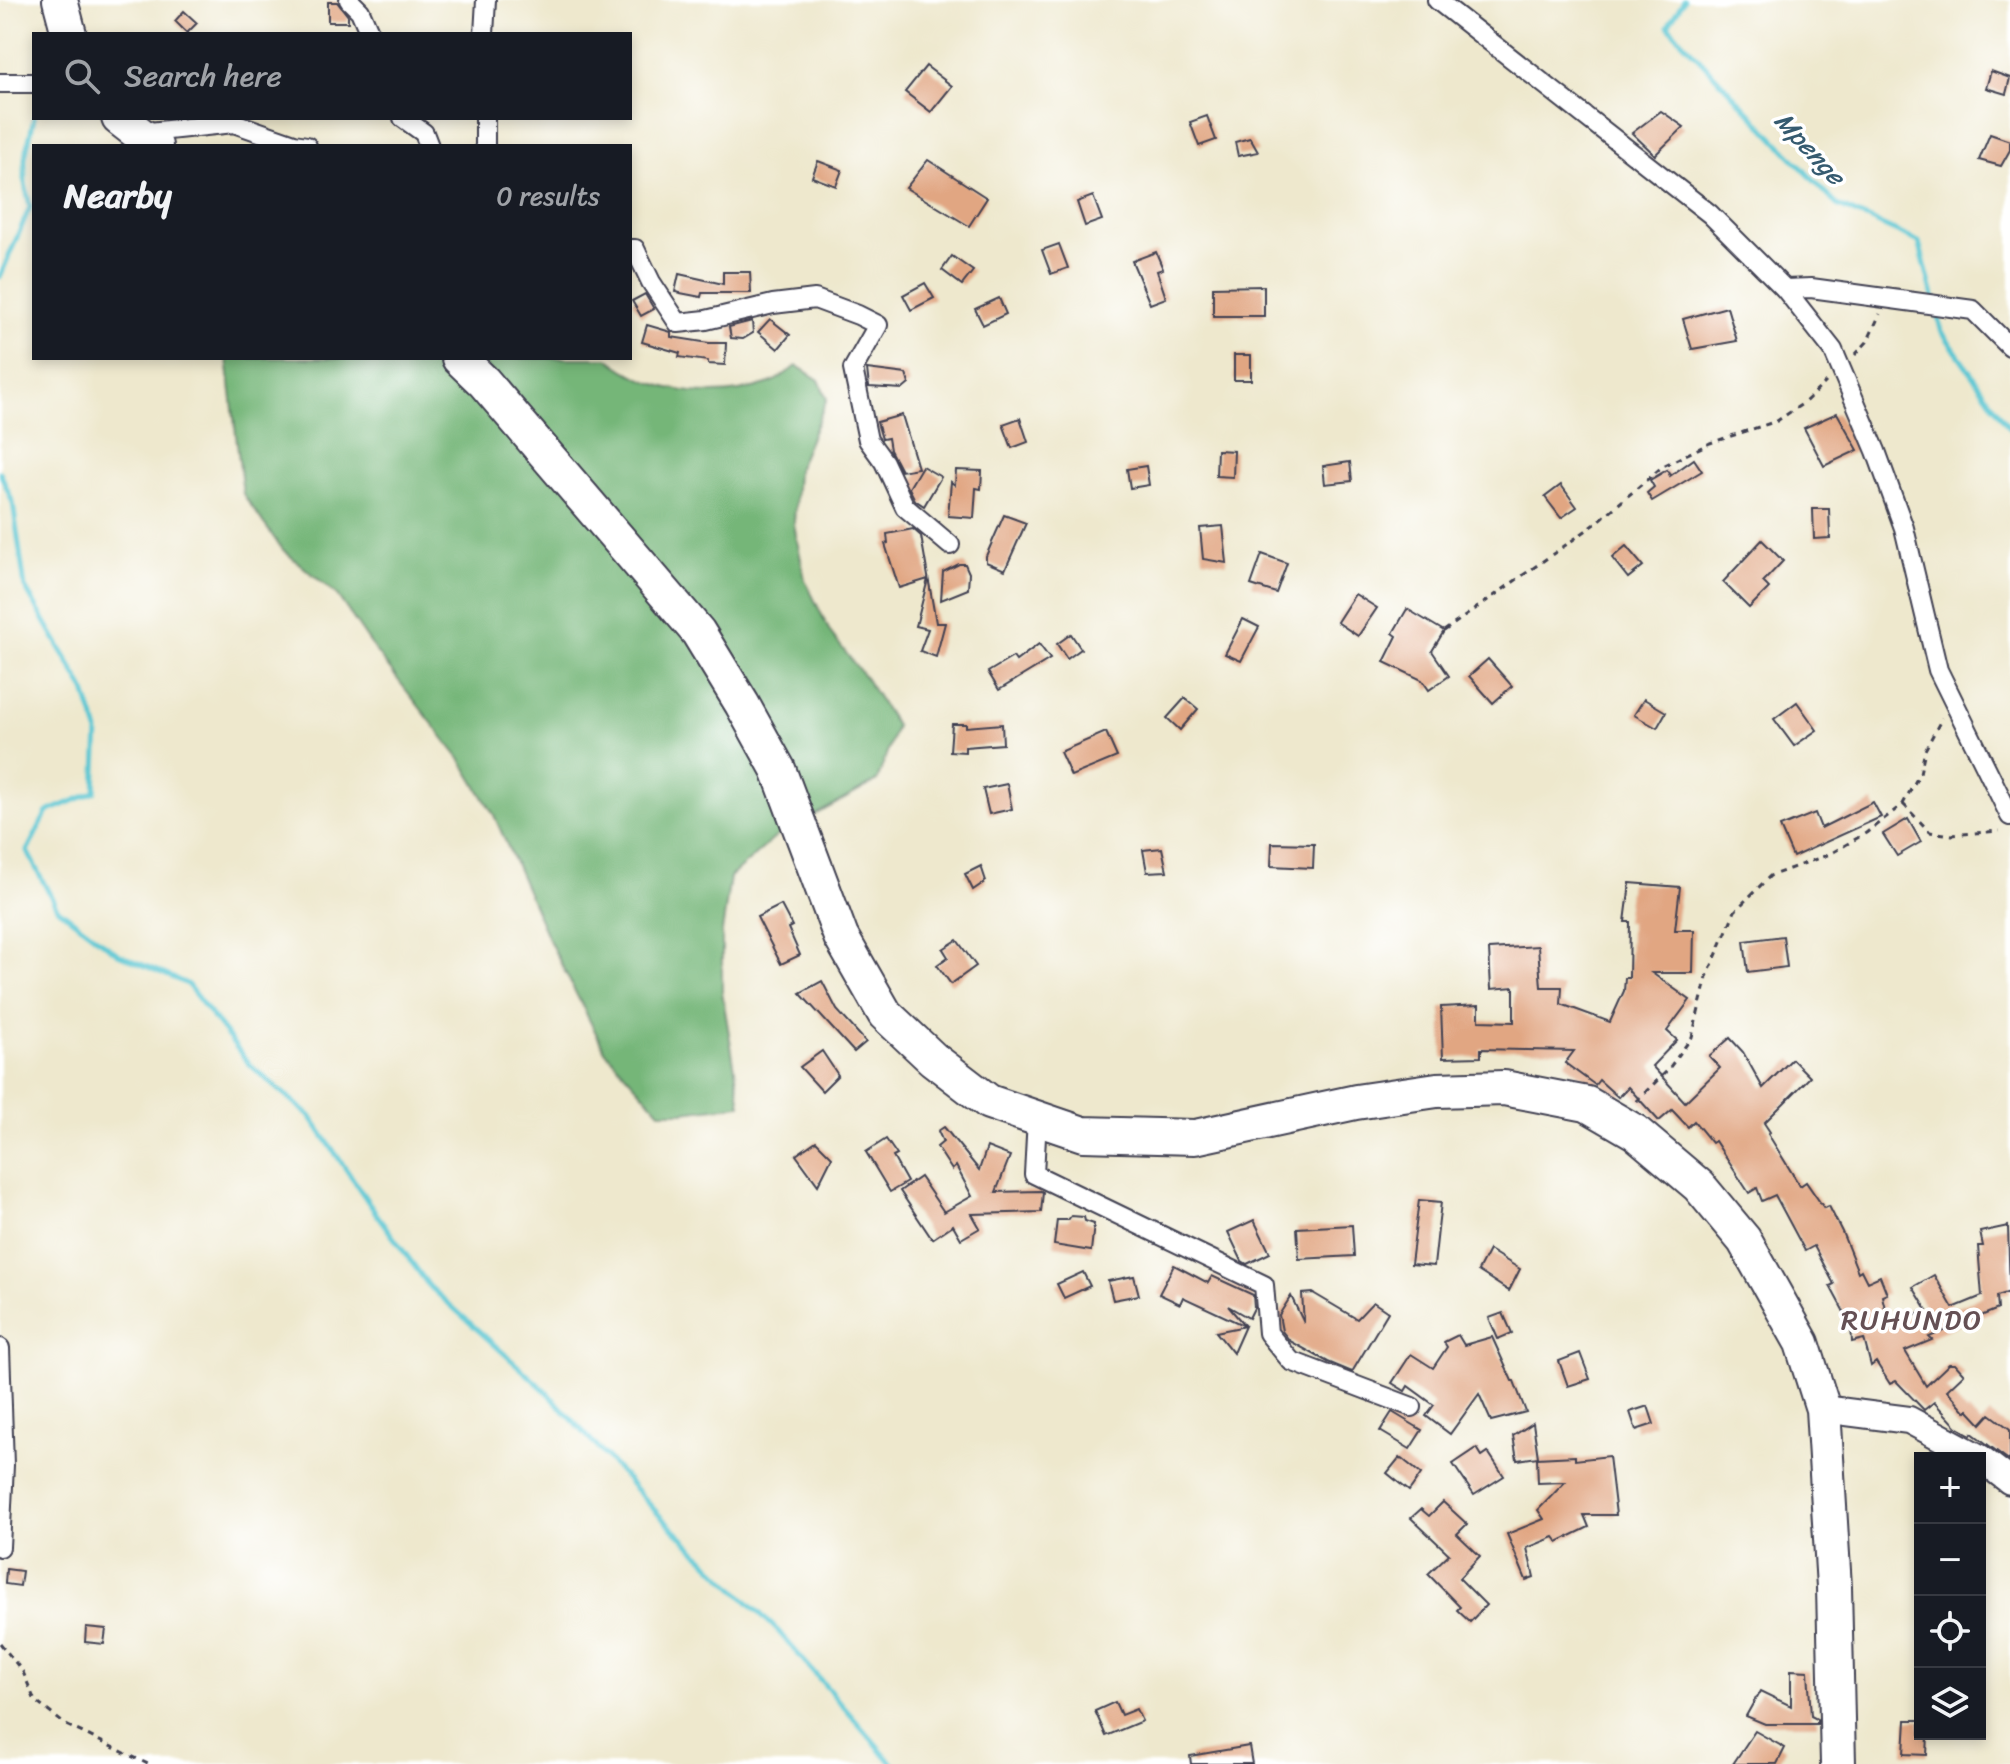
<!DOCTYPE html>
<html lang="en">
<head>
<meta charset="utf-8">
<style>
	body { margin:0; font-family:Sriracha,sans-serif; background:#242831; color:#f1f3f6 }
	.controls { position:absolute; right:24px; bottom:24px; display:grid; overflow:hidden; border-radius:0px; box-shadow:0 4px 12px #0003 }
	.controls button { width:72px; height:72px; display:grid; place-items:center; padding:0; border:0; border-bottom:2px solid #363941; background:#171b24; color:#f1f3f6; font:40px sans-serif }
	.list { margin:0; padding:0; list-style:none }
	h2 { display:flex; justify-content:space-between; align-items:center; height:104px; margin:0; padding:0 32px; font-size:34px }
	h2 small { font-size:26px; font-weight:400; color:#9ea1a6 }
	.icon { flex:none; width:44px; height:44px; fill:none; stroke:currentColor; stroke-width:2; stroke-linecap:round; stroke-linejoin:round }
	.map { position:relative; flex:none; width:2010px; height:1764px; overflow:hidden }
	.search { position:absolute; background:#171b24; box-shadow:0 4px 12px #0003; left:32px; top:32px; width:600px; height:88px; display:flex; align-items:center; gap:20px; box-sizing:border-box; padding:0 28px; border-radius:0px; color:#9ea1a6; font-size:30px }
	.panel { position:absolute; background:#171b24; box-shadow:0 4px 12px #0003; left:32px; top:144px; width:600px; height:216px; border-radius:0px }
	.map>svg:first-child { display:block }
</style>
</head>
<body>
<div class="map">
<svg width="2010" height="1764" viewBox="0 0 2010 1764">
	<rect width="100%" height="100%" fill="#fff"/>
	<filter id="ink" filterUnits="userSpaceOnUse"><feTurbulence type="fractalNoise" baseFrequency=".0125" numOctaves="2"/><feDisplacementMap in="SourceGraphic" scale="16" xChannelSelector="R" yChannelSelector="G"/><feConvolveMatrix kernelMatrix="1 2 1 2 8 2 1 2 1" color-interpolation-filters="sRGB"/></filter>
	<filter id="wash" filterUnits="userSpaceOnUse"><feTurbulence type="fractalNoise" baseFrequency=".006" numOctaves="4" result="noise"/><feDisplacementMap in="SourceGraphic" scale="32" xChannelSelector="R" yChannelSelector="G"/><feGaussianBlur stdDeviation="1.8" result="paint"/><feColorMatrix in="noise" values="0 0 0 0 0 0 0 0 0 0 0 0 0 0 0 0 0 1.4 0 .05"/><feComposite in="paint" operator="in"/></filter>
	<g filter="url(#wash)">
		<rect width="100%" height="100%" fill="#eee8cd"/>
		<!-- forest -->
		<path fill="#75b678" stroke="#4c6c5a" stroke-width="2" d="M227,358H608C652,394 716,402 770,383C779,380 788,371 797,366L819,380L827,399L797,470L794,525L805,580L830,632L866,679L896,726L877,781L777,836L730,877L722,932V992L741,1105L683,1112H660L605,1051L546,934L494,815L461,760L377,653L337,595L282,549L243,494Z"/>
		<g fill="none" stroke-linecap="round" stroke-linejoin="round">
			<!-- stream -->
			<g stroke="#5ac6d2" stroke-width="5">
				<path d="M1684,0L1668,26L1837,205L1919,242L1934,300"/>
				<path d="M0,277L30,207L25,183V158L34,118"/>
				<path d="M1936,310L1941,330L2010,429"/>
				<path d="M0,472L13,503L25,587L85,691L98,731L95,792L47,812L27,851L57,908L118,954L187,984L250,1065L310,1116L375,1212L429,1286L548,1393L661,1517L778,1631L893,1764"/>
			</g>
		</g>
		<g id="blocks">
			<!-- building -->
			<g fill="#e1a682">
				<path d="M328,2H337L348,16V22H328Z"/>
				<path d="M184,11L197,23L187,33L175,21Z"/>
				<path d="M926,66L952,86L931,112L905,92Z"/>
				<path d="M1991,71L2010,78L2006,94L1986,88Z"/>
				<path d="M1661,111L1684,127L1655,155L1632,133Z"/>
				<path d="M1207,116L1216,140L1199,146L1190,122Z"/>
				<path d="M1990,134L2010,141V150L2001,166L1979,160Z"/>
				<path d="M1250,138L1258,152L1238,156L1235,142Z"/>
				<path d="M928,160L987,198L969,226L906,188Z"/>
				<path d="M818,161L842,170L836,186L812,177Z"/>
				<path d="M1093,196L1102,220L1085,226L1077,202Z"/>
				<path d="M1059,244L1068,268L1051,274L1042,250Z"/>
				<path d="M1156,252L1163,269L1157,271L1166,298L1150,304L1132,261Z"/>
				<path d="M952,256L973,271L962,285L942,270Z"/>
				<path d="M723,272H750L751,293H702L701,297L675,292L679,274L723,284Z"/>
				<path d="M925,283L934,298L911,310L903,295Z"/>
				<path d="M1264,286V316H1213V287Z"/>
				<path d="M645,294L654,309L641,316L632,301Z"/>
				<path d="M999,298L1006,314L983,325L975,309Z"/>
				<path d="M1727,307L1737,341L1692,349L1683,319Z"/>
				<path d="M770,319L790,335L778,349L758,332Z"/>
				<path d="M752,321L753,333L743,339L731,338L729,327Z"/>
				<path d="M647,325L671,332V337L709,343H726L725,365L708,364V361L679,357L680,353L642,342Z"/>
				<rect x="1234" y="355" width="17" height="25"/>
				<path d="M867,369L906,374L909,384L903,389L869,387Z"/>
				<path d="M1837,413L1858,450L1824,466L1804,428Z"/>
				<path d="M902,415L918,468L901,471L890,450L888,438L882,439L877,422Z"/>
				<path d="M1020,418L1028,442L1012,448L1003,424Z"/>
				<path d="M1217,450L1234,451L1233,477L1216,476Z"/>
				<path d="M1694,459L1702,471L1652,501L1647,493L1654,487L1650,480L1667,470L1670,476Z"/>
				<path d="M1350,462L1352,481L1325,484L1323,466Z"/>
				<path d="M922,466L941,477L924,506L915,500L909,488Z"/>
				<path d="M1146,466L1149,485L1130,488L1127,469Z"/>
				<path d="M956,470L982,471L981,489L976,488L974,518L948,516L951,482L955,485Z"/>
				<path d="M1561,485L1577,507L1561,518L1545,497Z"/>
				<path d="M1813,509H1829L1830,538L1814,539Z"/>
				<path d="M1004,515L1026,523L1005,570L986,562V556Z"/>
				<path d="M1223,526L1227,563L1203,559L1200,528Z"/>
				<path d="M913,529L921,536L936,623H945L936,657L920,651L928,629L916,626L928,579L899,588L885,544L888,543L887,534Z"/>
				<path d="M1762,540L1783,561L1763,582L1769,588L1749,608L1723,582Z"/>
				<path d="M1626,546L1643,566L1628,578L1612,558Z"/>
				<path d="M1262,554L1287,563L1276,593L1251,585Z"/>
				<path d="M959,564H965L969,573L968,589L941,600L943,572Z"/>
				<path d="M1355,594L1377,608L1358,636L1337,622Z"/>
				<path d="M1407,609L1444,631L1432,651L1449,676L1429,690L1422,680L1384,662L1397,636L1393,633Z"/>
				<path d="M1243,619L1259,627L1241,661L1225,654Z"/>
				<path d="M1071,634L1081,649L1067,659L1057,644Z"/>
				<path d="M1039,644L1050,659L999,690L988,672L1013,657L1016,661Z"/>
				<path d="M1488,659L1512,686L1493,703L1469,676Z"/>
				<path d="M1185,698L1198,709L1180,730L1167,718Z"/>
				<path d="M1644,699L1666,712L1657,728L1634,715Z"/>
				<path d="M1797,702L1817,730L1794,746L1774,719Z"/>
				<path d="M952,724H966V727L1002,724L1003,744L965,747V752L950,751Z"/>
				<path d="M1106,732L1117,757L1071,776L1060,752Z"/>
				<path d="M1007,784L1012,809L989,814L983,789Z"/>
				<path d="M1873,802L1881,817L1793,857L1780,827L1815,813L1821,828Z"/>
				<path d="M1908,819L1921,842L1897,856L1883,834Z"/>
				<path d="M1272,843L1314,844L1313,868L1271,866Z"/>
				<path d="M1162,848L1167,871L1147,872L1143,850Z"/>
				<path d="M981,866L986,881L973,890L965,874Z"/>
				<path d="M1630,883L1680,887L1675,930H1694L1693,973H1652L1690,1000L1667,1031L1677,1040L1652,1066L1685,1102L1720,1068L1709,1056L1730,1038L1743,1052L1763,1088L1792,1059L1810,1077L1764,1123L1770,1132L1768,1134L1800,1186L1806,1182L1824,1208L1829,1206L1842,1232L1858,1272L1861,1270L1867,1282L1880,1276L1887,1294L1882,1296L1889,1325L1927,1310L1913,1287L1934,1275L1953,1308L1982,1296L1978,1246H1983L1980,1232L2008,1226L2010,1292L1997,1296L1998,1309L1929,1337L1932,1340L1905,1351L1926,1386L1949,1364H1955L1964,1374L1947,1390L1966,1412L1968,1410L1981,1424L1990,1414L2010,1429V1461L1972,1433L1971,1435L1957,1427L1934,1402L1924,1410L1896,1381L1890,1384L1876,1362L1871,1366L1864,1339L1852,1342L1851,1325L1830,1286L1834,1284L1814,1246L1805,1251L1775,1195L1762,1201L1757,1188L1749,1193L1715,1141L1712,1143L1694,1121L1688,1127L1672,1110L1659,1121L1628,1087L1618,1097L1599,1080L1595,1085L1565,1063L1574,1051L1481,1049V1057L1443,1058L1441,1007L1479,1005V1021L1514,1022V987L1491,989L1489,949L1538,946L1541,987H1562L1561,1004L1610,1022L1624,991L1625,978H1629L1630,922H1625Z"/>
				<path d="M781,905L792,926L788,928L800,955L781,964L757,917Z"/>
				<path d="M1783,936L1787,967L1748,972L1744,941Z"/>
				<path d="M957,940L976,966L951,984L937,965L948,957L943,949Z"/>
				<path d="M822,981L837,1010L866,1042L854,1052L800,993Z"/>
				<path d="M822,1051L838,1075L822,1091L800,1067Z"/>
				<path d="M944,1127L979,1170L987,1147L1010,1156L996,1192L1041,1191L1043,1192L1041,1212L972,1214L980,1228L961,1239L953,1225L932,1239L900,1191L920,1177L944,1212L972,1196L956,1166L952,1170L937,1147L943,1142L938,1131Z"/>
				<path d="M886,1139L897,1155L893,1157L907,1182L890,1192L866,1152Z"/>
				<path d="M816,1141L832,1157L818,1185L796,1155Z"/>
				<path d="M1419,1200L1441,1202L1434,1266L1411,1264Z"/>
				<path d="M1071,1216L1084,1217L1085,1221L1094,1224L1091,1251L1054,1245L1057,1220H1068Z"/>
				<path d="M1254,1220L1270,1253L1247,1264L1242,1261L1228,1232Z"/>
				<path d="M1352,1225L1354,1256L1299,1259L1297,1228Z"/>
				<path d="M1489,1250L1520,1269L1509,1291L1478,1271Z"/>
				<path d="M1174,1265L1208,1283L1212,1276L1253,1295L1254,1308L1249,1318L1228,1306L1245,1326L1183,1297L1180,1304L1159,1294Z"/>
				<path d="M1083,1272L1090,1286L1064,1298L1057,1284Z"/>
				<path d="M1134,1276L1139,1295L1113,1300L1108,1281Z"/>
				<path d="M1313,1293L1357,1319L1373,1302L1388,1312L1352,1372L1328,1362L1290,1341L1282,1331L1279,1315L1291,1296L1304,1323L1302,1294Z"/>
				<path d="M1503,1313L1512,1333L1498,1339L1489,1318Z"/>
				<path d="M1245,1326L1233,1353L1216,1332Z"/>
				<path d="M1458,1335L1464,1345L1492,1337L1512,1381H1514L1526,1412L1491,1421L1479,1394L1450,1434L1426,1416L1434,1405L1408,1386L1405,1391L1392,1383L1411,1354L1433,1368L1447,1347L1444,1342Z"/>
				<path d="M1580,1353L1590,1379L1568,1386L1559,1361Z"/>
				<path d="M1648,1406L1654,1424L1636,1430L1630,1412Z"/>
				<path d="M1392,1412L1422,1430L1410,1449L1380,1431Z"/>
				<path d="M1533,1423L1538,1457L1517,1460L1513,1436Z"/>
				<path d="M1477,1448L1482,1456L1488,1452L1504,1476L1474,1495L1453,1464Z"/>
				<path d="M1575,1456V1460L1609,1456L1616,1515H1584L1589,1527L1558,1542L1554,1537L1527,1548L1534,1577L1526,1580L1507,1534L1544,1519L1538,1510L1565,1482L1538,1483L1537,1458Z"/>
				<path d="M1400,1457L1421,1474L1409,1491L1387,1473Z"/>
				<path d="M1443,1502L1467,1524L1457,1534L1480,1556L1459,1578L1486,1605L1470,1622L1457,1610L1460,1607L1428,1574L1449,1554L1411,1518L1421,1509L1429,1516Z"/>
				<path d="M6,1569L22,1571L20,1586L5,1584Z"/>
				<path d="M86,1627L106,1629L104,1644L85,1642Z"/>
				<path d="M1791,1670L1808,1671L1811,1716L1817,1719V1724H1765L1746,1716L1760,1691L1791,1706Z"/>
				<path d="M1115,1702L1121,1715L1136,1709L1142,1721L1106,1736L1095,1711Z"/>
				<path d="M1906,1720H1920V1734H1928L1927,1755L1904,1754Z"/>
				<path d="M1755,1731L1785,1748L1777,1764H1733Z"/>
				<path d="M1249,1746L1252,1764H1191L1190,1756Z"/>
			</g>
		</g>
	</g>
	<g filter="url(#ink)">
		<use href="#blocks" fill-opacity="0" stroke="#414051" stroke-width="2"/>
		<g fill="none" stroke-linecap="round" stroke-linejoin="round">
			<!-- street casing -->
			<g stroke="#414051" stroke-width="22">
				<g id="street">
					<path d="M349,0L360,11L370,34"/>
					<path d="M1437,0L1710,214L1785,289L1833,350L1876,451L1904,528L1938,670L2010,816"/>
					<path d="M484,34L486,0"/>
					<path d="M0,83H34"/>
					<path d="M403,118L424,133L429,146"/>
					<path d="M485,118V146"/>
					<path d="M140,133L234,123L294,144L307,146"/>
					<path d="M630,249H635L651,282L678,323L706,320L773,304L815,299L858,315L878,325L853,369L868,440L884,462L905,507L950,545"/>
					<path d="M1785,289L1811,288L1973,310L2010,347"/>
					<path d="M1037,1118L1034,1174L1264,1285L1268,1333L1291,1361L1412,1407"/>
					<path d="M0,1348L4,1465L0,1547"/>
				</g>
			</g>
			<!-- secondary casing -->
			<g stroke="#414051" stroke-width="30">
				<g id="secondary">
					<path d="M1823,1409L1909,1420L1980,1458"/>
					<path d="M1980,1458L2010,1481"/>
				</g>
			</g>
			<!-- highway casing -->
			<g stroke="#414051" stroke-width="38">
				<g id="highway">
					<path d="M60,0L69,34"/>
					<path d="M119,118L155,146"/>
					<path d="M459,358L484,382L698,632L742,704L778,769L841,937L885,1014L933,1059L989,1102L1083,1134L1195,1137L1356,1102L1437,1090L1504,1088L1587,1104L1635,1132L1699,1186L1744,1240L1802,1343L1823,1409L1834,1587L1838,1764"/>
				</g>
			</g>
			<!-- path -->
			<g stroke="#414051" stroke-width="3" stroke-dasharray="6 6" stroke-linecap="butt">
				<path d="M1855,355L1867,342L1880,314"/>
				<path d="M1444,631L1594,525L1663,466L1710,443L1777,421L1805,402L1826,382"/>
				<path d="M1903,804L1930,832L1952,835L1999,831"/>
				<path d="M1636,1101L1667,1071L1692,1037L1707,977L1735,911L1770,876L1830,854L1866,833L1903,804L1920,773L1925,750L1942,718"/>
				<path d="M0,1643L23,1672L35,1701L66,1725L148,1764"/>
			</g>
			<!-- street -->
			<use href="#street" stroke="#fff" stroke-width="18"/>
			<!-- secondary -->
			<use href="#secondary" stroke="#fff" stroke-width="26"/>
			<!-- highway -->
			<use href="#highway" stroke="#fff" stroke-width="34"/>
		</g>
	</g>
	<g text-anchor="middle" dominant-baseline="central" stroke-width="7" stroke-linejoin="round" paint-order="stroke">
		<!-- water labels -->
		<g font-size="26" font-style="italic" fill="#365b70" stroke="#fff">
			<text transform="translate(1810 148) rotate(47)">Mpenge</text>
		</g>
		<!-- quarter labels -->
		<g font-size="28" letter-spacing="2" fill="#655054" stroke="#fff">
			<text x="1912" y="1319">RUHUNDO</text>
		</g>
	</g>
</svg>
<div class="controls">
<button>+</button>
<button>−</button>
<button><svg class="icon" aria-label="locate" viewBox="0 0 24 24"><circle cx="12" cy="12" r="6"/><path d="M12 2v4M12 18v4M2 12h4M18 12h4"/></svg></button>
<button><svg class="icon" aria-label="layers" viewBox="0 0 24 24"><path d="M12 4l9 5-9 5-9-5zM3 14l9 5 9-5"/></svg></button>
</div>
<div class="search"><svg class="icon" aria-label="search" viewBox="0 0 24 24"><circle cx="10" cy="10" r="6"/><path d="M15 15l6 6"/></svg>Search here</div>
<section class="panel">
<h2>Nearby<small>0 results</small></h2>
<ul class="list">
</ul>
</section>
</div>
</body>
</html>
